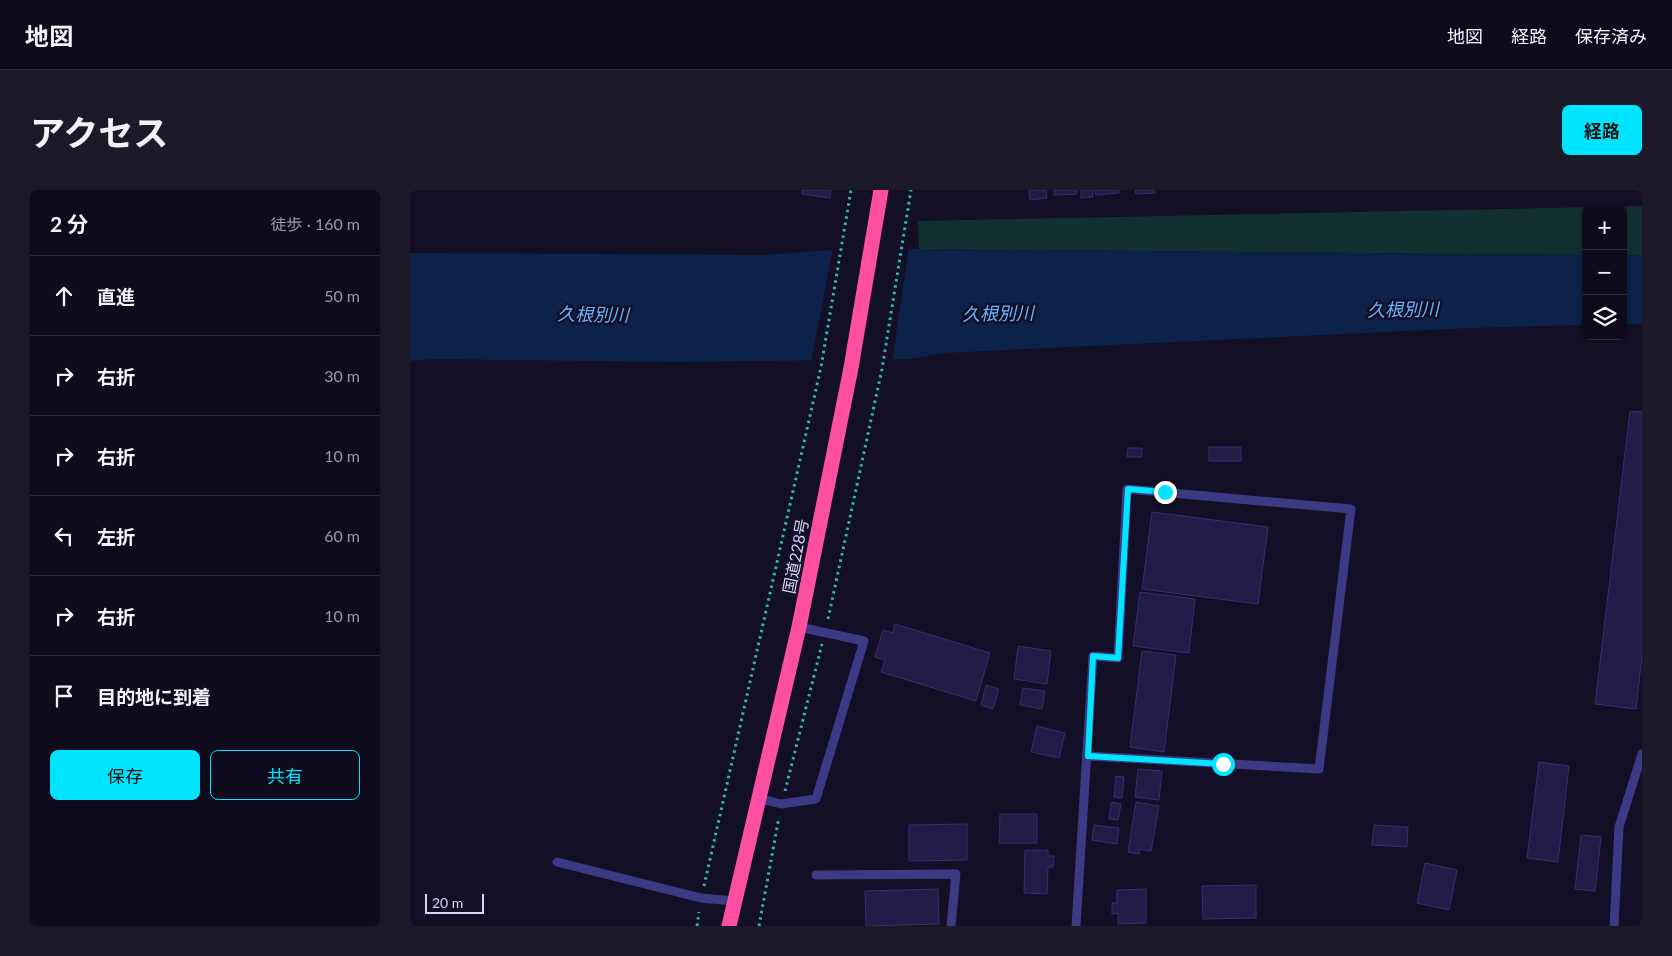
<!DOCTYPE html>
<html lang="ja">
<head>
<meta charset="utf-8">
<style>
	body { margin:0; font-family:Lato,"Noto Sans JP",sans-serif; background:#1c1929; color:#f1f3f6 }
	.controls { position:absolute; right:15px; top:15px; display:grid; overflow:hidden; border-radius:8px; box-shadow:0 1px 4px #0004 }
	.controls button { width:45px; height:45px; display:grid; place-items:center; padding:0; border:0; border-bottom:1px solid #2e2b3b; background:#0e0b1c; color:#f1f3f6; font:25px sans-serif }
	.scale { position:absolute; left:15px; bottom:12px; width:59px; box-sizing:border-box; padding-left:5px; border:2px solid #d9d4ff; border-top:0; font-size:14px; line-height:18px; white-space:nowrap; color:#d9d4ff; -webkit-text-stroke:4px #130f26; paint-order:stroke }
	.stop { position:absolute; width:15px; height:15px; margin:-11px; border:4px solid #00e5ff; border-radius:50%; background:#fff }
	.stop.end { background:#00e5ff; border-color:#fff; box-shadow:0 1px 5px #0008 }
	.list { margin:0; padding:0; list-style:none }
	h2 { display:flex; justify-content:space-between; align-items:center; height:65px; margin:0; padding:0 20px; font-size:21px }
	h2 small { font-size:16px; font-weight:400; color:#9b9ba3 }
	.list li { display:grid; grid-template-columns:32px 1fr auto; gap:15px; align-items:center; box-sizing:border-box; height:80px; padding:0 20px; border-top:1px solid #2e2b3b }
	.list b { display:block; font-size:19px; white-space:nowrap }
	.list em { font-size:16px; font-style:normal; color:#9b9ba3 }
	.actions { display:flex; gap:10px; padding:15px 20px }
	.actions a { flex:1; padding:11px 0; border:1px solid #00e5ff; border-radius:8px; text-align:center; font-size:18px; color:#00e5ff }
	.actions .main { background:#00e5ff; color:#111 }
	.icon { flex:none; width:28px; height:28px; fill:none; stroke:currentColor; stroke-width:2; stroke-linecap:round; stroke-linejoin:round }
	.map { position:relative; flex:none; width:1232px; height:736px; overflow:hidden; border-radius:8px }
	header { display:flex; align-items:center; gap:30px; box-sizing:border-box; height:70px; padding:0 25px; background:#0e0b1c; border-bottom:1px solid #2e2b3b }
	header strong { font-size:24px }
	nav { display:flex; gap:28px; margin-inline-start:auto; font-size:18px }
	.intro { display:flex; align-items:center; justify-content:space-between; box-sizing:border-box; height:120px; padding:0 30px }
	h1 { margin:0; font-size:35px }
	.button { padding:12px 22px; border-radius:8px; background:#00e5ff; color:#111; font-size:18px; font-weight:700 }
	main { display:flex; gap:30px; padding:0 30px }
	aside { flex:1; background:#0e0b1c; border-radius:8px; box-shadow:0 1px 4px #0004 }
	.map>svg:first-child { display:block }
</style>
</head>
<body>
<header>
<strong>地図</strong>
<nav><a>地図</a><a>経路</a><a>保存済み</a></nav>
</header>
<div class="intro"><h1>アクセス</h1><a class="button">経路</a></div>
<main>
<aside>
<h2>2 分<small>徒歩 · 160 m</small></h2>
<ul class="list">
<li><svg class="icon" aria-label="ahead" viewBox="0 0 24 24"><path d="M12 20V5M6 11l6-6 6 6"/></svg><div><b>直進</b></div><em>50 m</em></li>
<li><svg class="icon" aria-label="right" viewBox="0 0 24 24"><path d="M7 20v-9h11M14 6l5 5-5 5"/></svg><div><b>右折</b></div><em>30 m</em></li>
<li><svg class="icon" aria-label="right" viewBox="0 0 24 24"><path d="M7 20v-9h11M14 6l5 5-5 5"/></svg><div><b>右折</b></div><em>10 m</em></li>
<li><svg class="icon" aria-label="left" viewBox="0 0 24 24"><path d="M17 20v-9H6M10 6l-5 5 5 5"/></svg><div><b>左折</b></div><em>60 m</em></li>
<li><svg class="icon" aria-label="right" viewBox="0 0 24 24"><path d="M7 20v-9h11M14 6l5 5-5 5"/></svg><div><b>右折</b></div><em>10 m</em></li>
<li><svg class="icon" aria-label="arrive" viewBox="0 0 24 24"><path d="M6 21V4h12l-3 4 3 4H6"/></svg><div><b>目的地に到着</b></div></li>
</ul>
<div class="actions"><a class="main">保存</a><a>共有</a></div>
</aside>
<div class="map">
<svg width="1232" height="736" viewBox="0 0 1232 736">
	<rect width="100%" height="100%" fill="#130f26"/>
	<!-- green -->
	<path fill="#12302f" d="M1232,16V65H1213V19H1176V65L509,59L508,31Z"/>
	<!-- water -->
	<g fill="#0c2248">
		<path d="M509,59L1176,65V135L1060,138L534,163L500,169L266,172L23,169L0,171V63L355,65L420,60Z"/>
		<rect x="1213" y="65" width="19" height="69"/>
	</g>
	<!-- pier -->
	<path fill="#130f26" d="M499,57L482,172L401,173L423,58Z"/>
	<!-- building -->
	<g fill="#241b47" stroke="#3b2d73">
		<path d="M392,0H421L420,8L392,4Z"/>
		<path d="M619,0H636L637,8L620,10Z"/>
		<path d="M644,0H667V4L644,5Z"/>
		<path d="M671,0H683V7L671,8Z"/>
		<path d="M685,0H709V3L686,5Z"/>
		<path d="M725,0H744L745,3L726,4Z"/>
		<path d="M1220,221L1232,222V466L1226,519L1185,514Z"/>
		<rect x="799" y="257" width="32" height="14"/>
		<path d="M718,258H732V267H717Z"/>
		<path d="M742,322L858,337L848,414L732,399Z"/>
		<path d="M730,402L785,409L779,463L723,456Z"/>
		<path d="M485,434L580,463L566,511L471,482L475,470L465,467L473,440L483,443Z"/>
		<path d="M608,456L641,461L637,494L604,489Z"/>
		<path d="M732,461L766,465L754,562L720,557Z"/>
		<path d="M576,495L589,499L583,519L571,515Z"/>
		<path d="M613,498L635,501L632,519L610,515Z"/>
		<path d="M627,536L655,543L649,568L621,562Z"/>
		<path d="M1129,572L1159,576L1148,672L1117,668Z"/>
		<path d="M728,579L752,581L749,610L725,607Z"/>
		<path d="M706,586L714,587L712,608L704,607Z"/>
		<path d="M701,612L711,614L708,630L699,629Z"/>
		<path d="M726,612L749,616L741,661L730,659L729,664L718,662Z"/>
		<path d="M590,624H627V653H589Z"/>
		<path d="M557,634V670L499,671V635Z"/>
		<path d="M684,635L709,638L707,654L682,650Z"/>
		<path d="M964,635L998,637L997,657L962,655Z"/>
		<path d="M1171,645L1191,647L1185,701L1165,699Z"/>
		<path d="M615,660H638V666H644L643,677H638L637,704L614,703Z"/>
		<path d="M1015,673L1047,680L1039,720L1007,713Z"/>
		<path d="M846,695V728L793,729L792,696Z"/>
		<path d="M528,699L529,734L456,736L455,701Z"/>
		<path d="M736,699V733L708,734V723L702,724V713H707V700Z"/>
	</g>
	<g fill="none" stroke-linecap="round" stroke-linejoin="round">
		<!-- path -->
		<g stroke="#2fb8b0" stroke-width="3" stroke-dasharray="2.5 4" stroke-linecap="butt">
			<path d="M418,429L472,179L501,0"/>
			<path d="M375,601L412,454"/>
			<path d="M294,696L411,177L441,0"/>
			<path d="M287,736L289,722"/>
			<path d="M349,736L369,627"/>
		</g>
		<!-- lane -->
		<g stroke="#3d3a85" stroke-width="9">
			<path d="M348,608L371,614L406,609L454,451L389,437"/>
			<path d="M147,672L291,708L324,711"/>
			<path d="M406,685L546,684L541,736"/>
			<path d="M666,736L683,466L708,468L717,299L941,319L909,579L678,566"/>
			<path d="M1204,736L1209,637L1232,564"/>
		</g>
		<!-- highway -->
		<path stroke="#ff4fa3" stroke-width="15" d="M319,736L389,437L441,178L471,0"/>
	</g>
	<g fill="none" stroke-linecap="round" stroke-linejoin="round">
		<!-- route -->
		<path stroke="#00e5ff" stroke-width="6" d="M755,302L718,299L708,468L683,466L678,566L813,574"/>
	</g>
	<g text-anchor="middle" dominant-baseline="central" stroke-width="5" stroke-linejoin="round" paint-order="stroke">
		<!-- street labels -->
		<g font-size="16" fill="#d9d4ff" stroke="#130f26">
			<text transform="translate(385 366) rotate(-79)">国道228号</text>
		</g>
		<!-- water labels -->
		<g font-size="18" font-style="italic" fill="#62b6ff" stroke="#130f26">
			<text transform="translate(993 119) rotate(-1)">久根別川</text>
			<text transform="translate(588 123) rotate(-1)">久根別川</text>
			<text transform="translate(183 124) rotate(1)">久根別川</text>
		</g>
	</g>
</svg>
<div class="controls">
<button>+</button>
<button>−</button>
<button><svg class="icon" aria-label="layers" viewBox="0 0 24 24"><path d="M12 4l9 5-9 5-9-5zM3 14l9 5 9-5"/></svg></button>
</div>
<div class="scale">20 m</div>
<div class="stop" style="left:813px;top:574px"></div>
<div class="stop end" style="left:755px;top:302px"></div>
</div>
</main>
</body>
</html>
